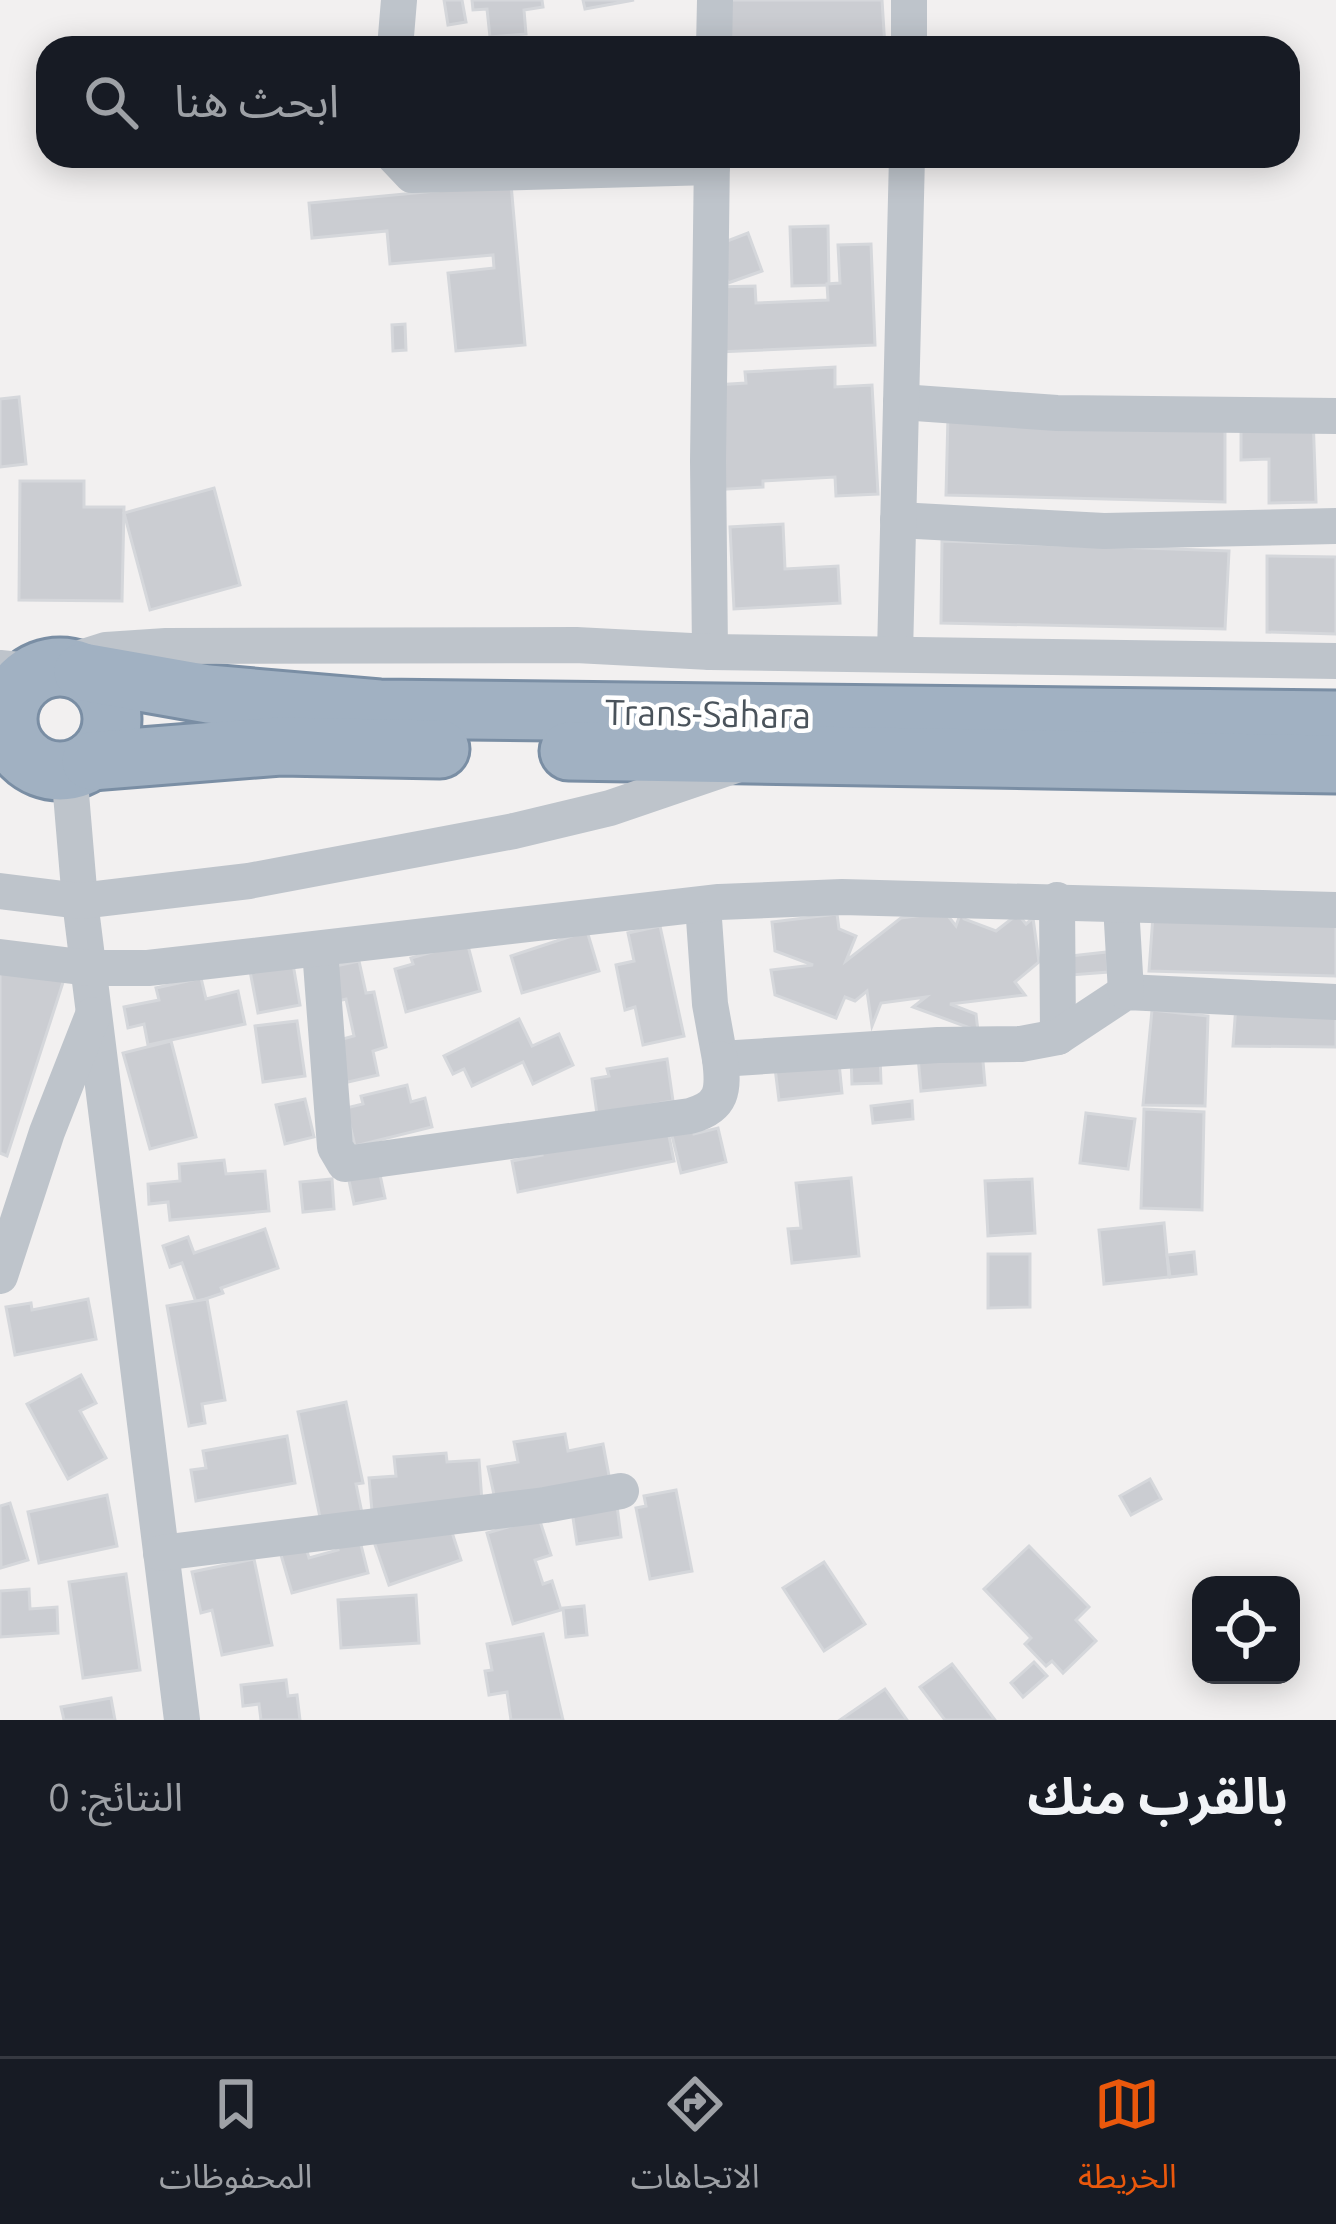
<!DOCTYPE html>
<html lang="ar">
<head>
<meta charset="utf-8">
<style>
	body { margin:0; font-family:Ubuntu,"Noto Sans Arabic",sans-serif; background:#242831; color:#f1f3f6; direction:rtl }
	.controls { position:absolute; right:36px; bottom:36px; display:grid; overflow:hidden; border-radius:24px; box-shadow:0 6px 30px #0003 }
	.controls button { width:108px; height:108px; display:grid; place-items:center; padding:0; border:0; border-bottom:3px solid #363941; background:#171b24; color:#f1f3f6; font:60px sans-serif }
	.list { margin:0; padding:0; list-style:none }
	h2 { display:flex; justify-content:space-between; align-items:center; height:156px; margin:0; padding:0 48px; font-size:51px }
	h2 small { font-size:39px; font-weight:400; color:#9ea1a6 }
	.icon { flex:none; width:66px; height:66px; fill:none; stroke:currentColor; stroke-width:2; stroke-linecap:round; stroke-linejoin:round }
	.map { position:relative; flex:none; width:1336px; height:1720px; overflow:hidden; direction:ltr }
	.search { position:absolute; background:#171b24; box-shadow:0 6px 30px #0003; left:36px; right:36px; top:36px; height:132px; display:flex; align-items:center; gap:30px; box-sizing:border-box; padding:0 42px; border-radius:36px; color:#9ea1a6; font-size:45px }
	.sheet { height:336px; background:#171b24 }
	nav { display:flex; justify-content:space-around; align-items:center; box-sizing:border-box; height:168px; border-top:3px solid #363941; background:#171b24; font-size:33px; color:#9ea1a6 }
	nav a { display:grid; justify-items:center; gap:6px }
	nav .on { color:#ea580c }
	.map>svg:first-child { display:block }
</style>
</head>
<body>
<div class="map">
<svg width="1336" height="1720" viewBox="0 0 1336 1720">
	<rect width="100%" height="100%" fill="#f2f0f0"/>
	<!-- building -->
	<g fill="#cbcdd2" stroke="#d5d7db" stroke-width="3">
		<path d="M444,0H462L466,22L448,25Z"/>
		<path d="M472,0H542L543,7L524,10L526,34L490,37L487,9L473,10Z"/>
		<path d="M583,0H634L585,9Z"/>
		<path d="M716,0H882L885,48H720Z"/>
		<path d="M511,184L525,345L456,351L448,273L494,268L493,255L390,264L387,231L312,238L309,203Z"/>
		<path d="M828,226L829,285L792,286L790,227Z"/>
		<path d="M748,233L762,271L728,283L714,246Z"/>
		<path d="M871,244L875,345L718,352L715,287L755,286L756,303L828,300L827,284L840,283L838,245Z"/>
		<path d="M405,324L406,350L393,351L392,325Z"/>
		<path d="M835,367V387L872,385L878,494L836,496L835,477L763,481V487L711,490L715,385L746,383L745,372Z"/>
		<path d="M19,397L26,464L0,467V399Z"/>
		<path d="M1313,415L1316,502L1269,503V459L1241,460V417Z"/>
		<path d="M948,416L1225,426V502L946,495Z"/>
		<path d="M20,481H84V507H124L122,601L19,600Z"/>
		<path d="M214,488L240,585L150,610L124,513Z"/>
		<path d="M783,524L785,569L838,566L840,603L734,609L730,527Z"/>
		<path d="M942,541L1229,551L1225,629L941,623Z"/>
		<path d="M1267,556L1336,557V634L1267,632Z"/>
		<path d="M962,909L964,919L996,931L1018,914L1026,924L1033,918L1039,962L1015,982L1025,995L950,1004L976,1014L978,1031L913,1007L926,997L881,1003L872,1026L867,991L855,1001L845,997L836,1018L775,995L771,970L813,965L775,951L772,922L837,914L839,929L856,936L846,961L901,918L945,912L956,926Z"/>
		<path d="M1153,916L1336,919V976L1149,971Z"/>
		<path d="M660,926L684,1036L643,1045L635,1007L625,1010L616,965L634,961L628,933Z"/>
		<path d="M587,931L599,971L522,993L511,956Z"/>
		<path d="M467,942L480,991L406,1012L395,969L413,964L411,958Z"/>
		<path d="M1107,952L1108,972L1071,975L1070,956Z"/>
		<path d="M359,961L366,993L374,992L386,1047L373,1051L378,1075L344,1083L335,1041L354,1036L346,999L334,1002L326,968Z"/>
		<path d="M293,964L300,1005L258,1013L250,971Z"/>
		<path d="M0,965L66,973L7,1156L0,1153Z"/>
		<path d="M201,978L206,999L238,991L245,1024L148,1045L144,1024L128,1028L124,1007L159,1000L156,988Z"/>
		<path d="M1236,1005L1336,1007V1047L1233,1046Z"/>
		<path d="M1152,1010L1208,1016L1205,1106L1143,1105Z"/>
		<path d="M519,1019L532,1046L559,1034L573,1065L533,1084L523,1062L472,1086L464,1069L453,1074L444,1056Z"/>
		<path d="M297,1021L305,1076L263,1082L255,1026Z"/>
		<path d="M171,1041L196,1137L150,1149L123,1053Z"/>
		<path d="M982,1050L985,1085L921,1091L918,1056Z"/>
		<path d="M838,1053L842,1093L779,1100L774,1060Z"/>
		<path d="M880,1055L881,1083L852,1084L851,1056Z"/>
		<path d="M667,1059L673,1101L597,1114L592,1079L609,1076L607,1069Z"/>
		<path d="M407,1085L411,1102L425,1098L432,1127L355,1146L346,1108L363,1104L361,1096Z"/>
		<path d="M305,1099L314,1137L285,1144L276,1105Z"/>
		<path d="M912,1101L913,1119L873,1123L871,1106Z"/>
		<path d="M1144,1109L1204,1112L1202,1210L1141,1208Z"/>
		<path d="M1086,1113L1135,1119L1128,1169L1080,1163Z"/>
		<path d="M690,1117L694,1134L718,1128L726,1162L681,1173L669,1123Z"/>
		<path d="M666,1121L674,1161L518,1192L512,1161L542,1155L538,1138Z"/>
		<path d="M224,1160L226,1174L265,1171L269,1211L170,1220L168,1202L149,1204L148,1184L180,1181L179,1164Z"/>
		<path d="M379,1170L385,1198L354,1204L348,1176Z"/>
		<path d="M851,1178L859,1256L792,1263L788,1229L801,1228L796,1183Z"/>
		<path d="M332,1179L334,1209L303,1212L300,1182Z"/>
		<path d="M1032,1179L1035,1233L988,1236L985,1181Z"/>
		<path d="M1164,1223L1169,1277L1104,1284L1099,1230Z"/>
		<path d="M265,1229L278,1268L221,1288L223,1293L196,1302L182,1263L170,1267L163,1246L188,1237L194,1253Z"/>
		<path d="M1194,1252L1196,1274L1170,1277L1167,1255Z"/>
		<path d="M988,1254H1030V1307L988,1308Z"/>
		<path d="M88,1299L96,1339L15,1355L6,1307L31,1303L32,1310Z"/>
		<path d="M207,1299L225,1400L202,1404L205,1423L189,1426L167,1306Z"/>
		<path d="M81,1375L96,1403L80,1411L106,1458L68,1479L27,1404Z"/>
		<path d="M346,1402L363,1483L356,1484L362,1513L321,1522L298,1412Z"/>
		<path d="M565,1434L568,1451L603,1444L610,1481L496,1504L488,1467L518,1462L514,1442Z"/>
		<path d="M287,1436L295,1483L196,1501L191,1470L206,1468L203,1451Z"/>
		<path d="M446,1453L447,1462L479,1460L482,1502L372,1511L369,1478L396,1476L394,1457Z"/>
		<path d="M1150,1479L1161,1499L1131,1515L1120,1496Z"/>
		<path d="M676,1490L692,1571L650,1579L636,1508L646,1506L644,1496Z"/>
		<path d="M107,1495L117,1546L39,1563L28,1512Z"/>
		<path d="M616,1498L621,1537L577,1544L571,1505Z"/>
		<path d="M10,1503L28,1560L1,1568L0,1506Z"/>
		<path d="M539,1518L551,1555L535,1560L543,1584L552,1581L561,1610L513,1624L487,1533Z"/>
		<path d="M449,1523L461,1560L389,1585L372,1536Z"/>
		<path d="M358,1533L368,1573L292,1593L279,1548L304,1541L309,1558L338,1550L335,1539Z"/>
		<path d="M1029,1546L1089,1607L1076,1620L1096,1641L1063,1673L1052,1661L1046,1666L1025,1644L1031,1638L984,1589Z"/>
		<path d="M254,1559L272,1645L222,1655L212,1610L201,1613L192,1572Z"/>
		<path d="M824,1562L865,1624L824,1651L783,1588Z"/>
		<path d="M126,1574L140,1670L83,1678L69,1582Z"/>
		<path d="M29,1589L30,1609L57,1607L58,1633L0,1637V1591Z"/>
		<path d="M416,1595L419,1643L341,1648L338,1600Z"/>
		<path d="M584,1606L587,1635L566,1637L563,1608Z"/>
		<path d="M543,1634L563,1720H511L507,1692L489,1695L485,1671L492,1670L487,1644Z"/>
		<path d="M1034,1662L1047,1676L1023,1697L1011,1683Z"/>
		<path d="M952,1664L995,1720H945L920,1687Z"/>
		<path d="M286,1680L288,1696L297,1695L300,1720H261L259,1704L243,1706L241,1685Z"/>
		<path d="M885,1689L907,1720H840Z"/>
		<path d="M111,1698L115,1720H64L61,1707Z"/>
	</g>
	<g fill="none" stroke-linecap="round" stroke-linejoin="round">
		<!-- trunk casing -->
		<g stroke="#7a8ea4" stroke-width="63">
			<g id="trunk">
				<circle cx="60" cy="719" r="52"/>
				<path d="M83,672L208,694L379,709L1336,720"/>
				<path d="M569,751L1336,764"/>
				<path d="M91,761L280,746L440,749"/>
			</g>
		</g>
		<!-- minor -->
		<g stroke="#bec4cb" stroke-width="36">
			<path d="M395,48L399,0"/>
			<path d="M714,48L715,0"/>
			<path d="M909,48V0"/>
			<path d="M394,156L412,175L712,167"/>
			<path d="M901,402L1057,413L1336,416"/>
			<path d="M898,520L1104,531L1336,526"/>
			<path d="M710,652L708,461L712,156"/>
			<path d="M895,654L907,156"/>
			<path d="M0,668L38,672"/>
			<path d="M43,670L106,650L166,646L576,645L710,652L1336,661"/>
			<path d="M69,770L80,901L182,1720"/>
			<path d="M0,891L80,901L249,881L514,831L610,808L736,765"/>
			<path d="M1057,900L1058,1037"/>
			<path d="M703,905L710,1004L720,1059L938,1045L1021,1044L1058,1037L1126,992L1336,1002"/>
			<path d="M1121,905L1126,992"/>
			<path d="M320,950L335,1147L345,1164L690,1116C723,1107 724,1090 720,1059"/>
			<path d="M0,957L89,968H148L719,902L842,897L1336,910"/>
			<path d="M0,1276L47,1132L93,1015"/>
			<path d="M161,1553L545,1505L621,1491"/>
		</g>
		<!-- trunk -->
		<use href="#trunk" stroke="#a1b1c2" stroke-width="57"/>
	</g>
	<g text-anchor="middle" dominant-baseline="central" stroke-width="9" stroke-linejoin="round" paint-order="stroke">
		<!-- street labels -->
		<g font-size="36" fill="#4a535b" stroke="#fff">
			<text transform="translate(708 713) rotate(1)">Trans-Sahara</text>
		</g>
	</g>
</svg>
<div class="controls">
<button><svg class="icon" aria-label="locate" viewBox="0 0 24 24"><circle cx="12" cy="12" r="6"/><path d="M12 2v4M12 18v4M2 12h4M18 12h4"/></svg></button>
</div>
<div class="search"><svg class="icon" aria-label="search" viewBox="0 0 24 24"><circle cx="10" cy="10" r="6"/><path d="M15 15l6 6"/></svg>ابحث هنا</div>
</div>
<section class="sheet">
<h2>بالقرب منك<small>النتائج: 0</small></h2>
<ul class="list">
</ul>
</section>
<nav>
<a class="on"><svg class="icon" aria-label="map" viewBox="0 0 24 24"><path d="M3 6l6-2 6 2 6-2v14l-6 2-6-2-6 2zM9 4v14M15 6v14"/></svg>الخريطة</a>
<a><svg class="icon" aria-label="directions" viewBox="0 0 24 24"><path d="M12 3l9 9-9 9-9-9zM9 14v-3h6M13 9l2 2-2 2"/></svg>الاتجاهات</a>
<a><svg class="icon" aria-label="saved" viewBox="0 0 24 24"><path d="M7 4h10v16l-5-4-5 4z"/></svg>المحفوظات</a>
</nav>
</body>
</html>
